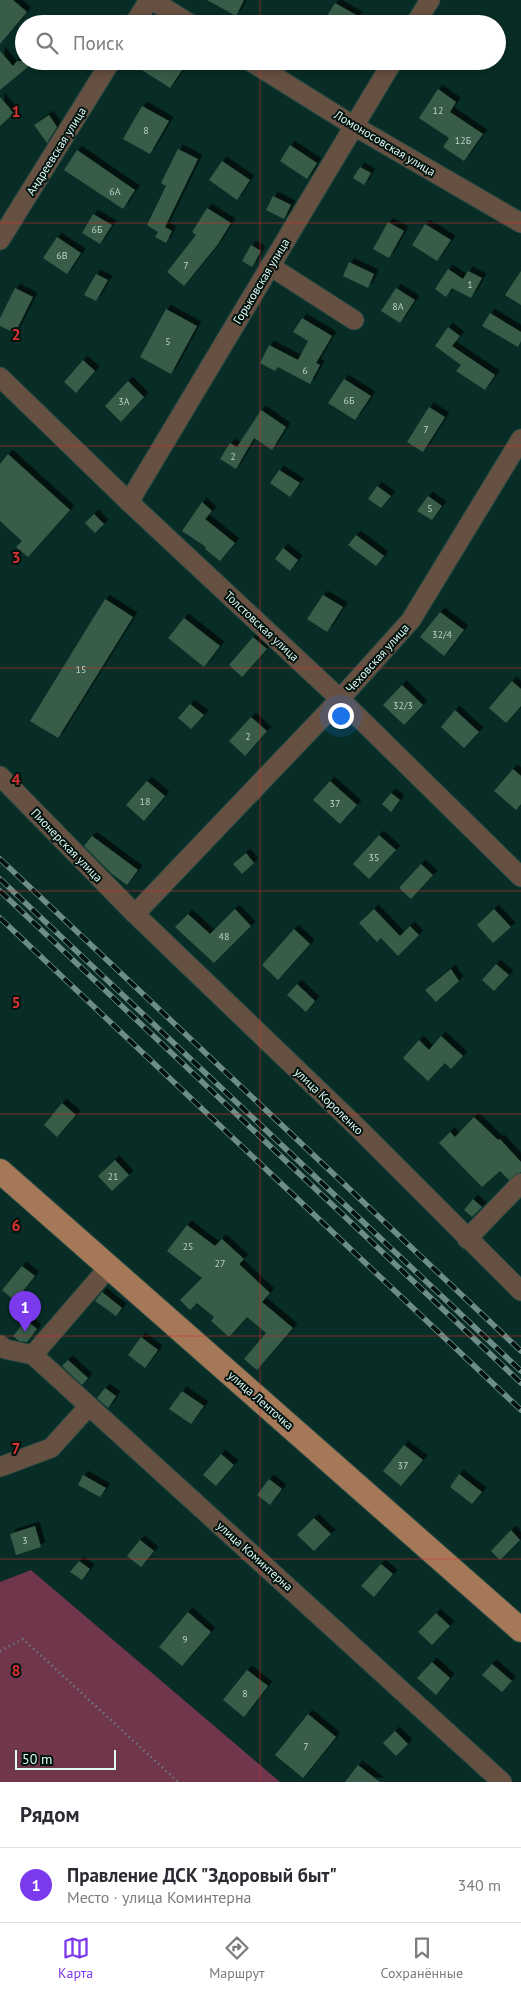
<!DOCTYPE html>
<html lang="ru">
<head>
<meta charset="utf-8">
<style>
	body { margin:0; font-family:"PT Sans",sans-serif; background:#f2f2f3; color:#2b2b33 }
	.scale { position:absolute; left:15px; bottom:12px; width:101px; box-sizing:border-box; padding-left:5px; border:2px solid #e1faf3; border-top:0; font-size:14px; line-height:18px; white-space:nowrap; color:#e1faf3; -webkit-text-stroke:4px #02130f; paint-order:stroke }
	.you { position:absolute; left:340px; top:715px; width:18px; height:18px; margin:-12px; border:4px solid #fff; border-radius:50%; background:#1a73e8; box-shadow:0 0 0 8px #1a73e833 }
	.badge { display:grid; place-items:center; width:32px; height:32px; border-radius:50%; background:#7c3aed; color:#fff; font-size:16px; font-weight:700 }
	.pin { position:absolute; translate:-50% -41px; filter:drop-shadow(0 1px 2px #0008) }
	.pin::after { content:''; position:absolute; top:26px; width:18px; height:15px; background:inherit; clip-path:polygon(0 0,100% 0,50% 100%) }
	.list { margin:0; padding:0; list-style:none }
	h2 { display:flex; justify-content:space-between; align-items:center; height:65px; margin:0; padding:0 20px; font-size:21px }
	h2 small { font-size:16px; font-weight:400; color:#7c7c81 }
	.list li { display:grid; grid-template-columns:32px 1fr auto; gap:15px; align-items:center; box-sizing:border-box; height:75px; padding:0 20px; border-top:1px solid #e1e1e2 }
	.list b { display:block; font-size:19px; white-space:nowrap }
	.list p { margin:0; font-size:16px; white-space:nowrap; color:#7c7c81 }
	.list em { font-size:16px; font-style:normal; color:#7c7c81 }
	.icon { flex:none; width:28px; height:28px; fill:none; stroke:currentColor; stroke-width:2; stroke-linecap:round; stroke-linejoin:round }
	.map { position:relative; flex:none; width:521px; height:1782px; overflow:hidden }
	.search { position:absolute; background:#fff; box-shadow:0 2px 8px #0003; left:15px; right:15px; top:15px; height:55px; display:flex; align-items:center; gap:12px; box-sizing:border-box; padding:0 18px; border-radius:28px; color:#7c7c81; font-size:19px }
	.sheet { height:140px; background:#fff }
	nav { display:flex; justify-content:space-around; align-items:center; box-sizing:border-box; height:70px; border-top:1px solid #e1e1e2; background:#fff; font-size:14px; color:#7c7c81 }
	nav a { display:grid; justify-items:center; gap:2px }
	nav .on { color:#7c3aed }
	.map>svg:first-child { display:block }
</style>
</head>
<body>
<div class="map">
<svg width="521" height="1782" viewBox="0 0 521 1782">
	<defs>
		<filter id="shadow"><feDropShadow dx="4.5" dy="-4.5" stdDeviation="0" flood-color="#0009"/></filter>
	</defs>
	<rect width="100%" height="100%" fill="#072d26"/>
	<!-- forest -->
	<path fill="#6f364c" d="M31,1570L280,1782H0V1582Z"/>
	<!-- building -->
	<g fill="#385c46" filter="url(#shadow)">
		<path d="M0,0H13L27,12L0,44Z"/>
		<path d="M207,0H244L236,16Z"/>
		<path d="M335,3L358,16L353,24H322Z"/>
		<path d="M0,51L13,66L17,61H35L0,90Z"/>
		<path d="M147,61H188L170,88L142,70Z"/>
		<path d="M438,89L456,102L450,112L483,134L464,161L443,147L449,138L419,118Z"/>
		<path d="M0,97L14,113L0,126Z"/>
		<path d="M142,106L169,121L150,154L123,139Z"/>
		<path d="M49,115L57,127L47,143L34,125Z"/>
		<path d="M290,145L317,163L307,179L280,161Z"/>
		<path d="M178,149L198,159L165,227L172,231L166,243L155,237L158,232L147,225L166,186L161,183Z"/>
		<path d="M77,150L135,190L123,209L64,170Z"/>
		<path d="M222,161L250,180L237,200L209,180Z"/>
		<path d="M360,167L371,173L364,185L353,178Z"/>
		<path d="M273,196L291,205L284,219L266,210Z"/>
		<path d="M207,208L231,223L218,244L184,286L167,272L196,235L192,232Z"/>
		<path d="M93,214L112,225L100,244L82,233Z"/>
		<path d="M388,222L404,231L389,258L373,249Z"/>
		<path d="M425,224L451,240L437,261L412,245Z"/>
		<path d="M57,237L81,253L67,274L43,258Z"/>
		<path d="M251,245L261,251L252,267L242,261Z"/>
		<path d="M349,262L374,274L368,288L343,276Z"/>
		<path d="M448,269L463,279L468,271L482,278L471,298L452,288L446,297L435,289Z"/>
		<path d="M521,271V305L505,295Z"/>
		<path d="M96,274L108,280L96,301L84,295Z"/>
		<path d="M15,288L33,297L15,333L0,326V318Z"/>
		<path d="M396,288L415,300L400,323L381,311Z"/>
		<path d="M166,309L197,326L171,374L140,357Z"/>
		<path d="M490,313L521,332V341L518,347L482,326Z"/>
		<path d="M302,318L332,336L316,363L320,365L310,384L278,367L275,371L260,363L269,345L298,360L308,341L293,332Z"/>
		<path d="M448,327L460,336L452,346L495,375L485,390L456,371L461,365L435,346Z"/>
		<path d="M83,360L95,371L76,393L64,382Z"/>
		<path d="M344,379L371,396L355,420L328,403Z"/>
		<path d="M128,381L144,397L121,422L105,406Z"/>
		<path d="M429,407L445,417L423,452L407,442Z"/>
		<path d="M261,410L286,427L272,450L254,438L236,469L220,459L230,443L237,447Z"/>
		<path d="M8,454L70,510L28,557L16,547L22,541L0,521V464Z"/>
		<path d="M279,470L300,483L290,497L270,483Z"/>
		<path d="M377,486L391,496L381,508L368,499Z"/>
		<path d="M428,496L442,506L432,520L417,511Z"/>
		<path d="M202,502L212,511L205,519L235,543L220,561L205,549L206,547L182,531Z"/>
		<path d="M94,514L104,524L95,533L85,523Z"/>
		<path d="M356,535L384,556L376,566L348,545Z"/>
		<path d="M283,548L298,560L290,571L275,559Z"/>
		<path d="M323,595L343,607L327,632L307,619Z"/>
		<path d="M105,599L133,617L58,738L30,721Z"/>
		<path d="M440,612L464,630L444,656L420,637Z"/>
		<path d="M184,618L220,646L204,667L168,638Z"/>
		<path d="M253,637L267,649L242,677L229,665Z"/>
		<path d="M512,681L521,689V706L506,723L489,708Z"/>
		<path d="M402,685L423,705L404,725L383,705Z"/>
		<path d="M190,704L204,715L191,729L178,718Z"/>
		<path d="M455,710L479,732L464,748L441,727Z"/>
		<path d="M251,717L267,731L245,756L229,741Z"/>
		<path d="M513,769L521,776V804L516,810L494,791Z"/>
		<path d="M147,781L165,796L144,821L126,805Z"/>
		<path d="M330,781L357,805L340,824L313,800Z"/>
		<path d="M391,793L400,800L391,812L382,804Z"/>
		<path d="M379,835L396,850L369,879L353,864Z"/>
		<path d="M92,836L138,870L127,885L112,874L84,846Z"/>
		<path d="M246,853L254,863L242,874L233,864Z"/>
		<path d="M421,864L433,875L411,899L399,888Z"/>
		<path d="M235,909L251,926L214,963L175,927L188,914L210,934Z"/>
		<path d="M374,909L400,936L410,926L419,935L398,956L381,938L377,942L359,923Z"/>
		<path d="M494,909L511,927L493,943L477,925Z"/>
		<path d="M294,929L310,944L278,980L262,965Z"/>
		<path d="M496,964L509,975L494,991L482,980Z"/>
		<path d="M451,969L459,981L436,1002L425,990Z"/>
		<path d="M297,984L315,1001L306,1012L287,995Z"/>
		<path d="M441,1036L463,1056L451,1069L445,1063L428,1081L403,1058L419,1040L429,1050Z"/>
		<path d="M62,1103L76,1115L57,1137L44,1125Z"/>
		<path d="M474,1117L498,1140L500,1139L521,1162V1172L509,1180L500,1171L482,1187L439,1143L450,1132L455,1137Z"/>
		<path d="M115,1160L129,1175L112,1191L98,1176Z"/>
		<path d="M473,1199L482,1207L472,1217L464,1210Z"/>
		<path d="M187,1225L215,1246L222,1239L244,1259L239,1264L270,1293L262,1302L293,1328L257,1370L244,1359L266,1333L247,1317L229,1337L211,1321L214,1317L197,1303L190,1310L180,1300L202,1278L167,1251Z"/>
		<path d="M22,1266L35,1276L15,1301L2,1290Z"/>
		<path d="M102,1292L122,1308L116,1316L95,1301Z"/>
		<path d="M26,1320L37,1329L27,1342L19,1341L13,1336Z"/>
		<path d="M141,1337L158,1350L145,1368L128,1355Z"/>
		<path d="M68,1360L88,1378L82,1385L62,1366Z"/>
		<path d="M105,1388L116,1396L108,1408L97,1398Z"/>
		<path d="M182,1391L204,1406L191,1424L169,1409Z"/>
		<path d="M404,1445L423,1460L401,1486L383,1471Z"/>
		<path d="M221,1454L234,1465L216,1486L203,1475Z"/>
		<path d="M459,1474L482,1492L472,1504L450,1487Z"/>
		<path d="M83,1475L106,1488L100,1497L78,1485Z"/>
		<path d="M269,1479L282,1489L270,1505L257,1495Z"/>
		<path d="M314,1518L331,1534L314,1551L297,1535Z"/>
		<path d="M35,1526L41,1547L16,1555L10,1534Z"/>
		<path d="M511,1530L520,1540L500,1560L491,1551Z"/>
		<path d="M140,1540L154,1551L141,1567L127,1556Z"/>
		<path d="M79,1561L90,1569L82,1580L70,1572Z"/>
		<path d="M381,1564L393,1574L374,1597L361,1586Z"/>
		<path d="M188,1612L211,1632L182,1666L159,1647Z"/>
		<path d="M436,1613L450,1626L432,1645L418,1632Z"/>
		<path d="M432,1662L450,1678L436,1695L417,1678Z"/>
		<path d="M492,1664L512,1681L502,1692L482,1675Z"/>
		<path d="M247,1670L268,1686L244,1717L223,1700Z"/>
		<path d="M308,1714L336,1737L303,1778L275,1755Z"/>
		<path d="M395,1731L408,1744L396,1756L383,1743Z"/>
		<path d="M358,1765L380,1782H345Z"/>
	</g>
	<g fill="none" stroke-linecap="round" stroke-linejoin="round">
		<!-- minor casing -->
		<g stroke="#264a43" stroke-width="21">
			<g id="minor">
				<path d="M152,0L190,24"/>
				<path d="M134,24L149,0"/>
				<path d="M415,24L430,0"/>
				<path d="M250,61L354,126L521,223"/>
				<path d="M0,240L111,61"/>
				<path d="M270,266L354,320"/>
				<path d="M0,377L129,502L340,699L521,877"/>
				<path d="M129,502L393,61"/>
				<path d="M0,776L135,914L359,1129L521,1291"/>
				<path d="M135,914L340,699L411,620L521,439"/>
				<path d="M467,1239L521,1183"/>
				<path d="M0,1345L5,1349L33,1355L502,1782"/>
				<path d="M33,1355L109,1267"/>
				<path d="M0,1467L51,1448L89,1406"/>
			</g>
		</g>
		<!-- major casing -->
		<g stroke="#264a43" stroke-width="26">
			<path id="major" d="M0,1171L521,1630"/>
		</g>
		<!-- path -->
		<path stroke="#73928b" stroke-width="2.5" stroke-dasharray="1 4" stroke-linecap="butt" d="M0,1651L23,1639L178,1782"/>
		<!-- minor -->
		<use href="#minor" stroke="#665041" stroke-width="19"/>
		<!-- major -->
		<use href="#major" stroke="#a57958" stroke-width="24"/>
		<!-- rail casing -->
		<g stroke="#6d8d86" stroke-width="5.5">
			<g id="rail">
				<path d="M0,859L521,1351"/>
				<path d="M0,879L521,1371"/>
				<path d="M0,891L521,1383"/>
				<path d="M0,918L521,1410"/>
			</g>
		</g>
		<!-- rail -->
		<use href="#rail" stroke="#02130f" stroke-width="4" stroke-dasharray="11" stroke-linecap="butt"/>
	</g>
	<!-- grid -->
	<path fill="none" stroke="#d73232" stroke-width="1" stroke-opacity="0.55" d="M260,0V24M260,61V1782M0,223H521M0,446H521M0,668H521M0,891H521M0,1114H521M0,1336H521M0,1559H521"/>
	<g text-anchor="middle" dominant-baseline="central" stroke-width="4" stroke-linejoin="round" paint-order="stroke">
		<!-- number labels -->
		<g font-size="10" fill="#b7d2c8">
			<text x="438" y="110">12</text>
			<text x="146" y="130">8</text>
			<text x="463" y="140">12Б</text>
			<text x="115" y="191">6А</text>
			<text x="97" y="229">6Б</text>
			<text x="62" y="255">6В</text>
			<text x="186" y="265">7</text>
			<text x="470" y="284">1</text>
			<text x="398" y="306">8А</text>
			<text x="168" y="341">5</text>
			<text x="305" y="370">6</text>
			<text x="349" y="400">6Б</text>
			<text x="124" y="401">3А</text>
			<text x="426" y="429">7</text>
			<text x="233" y="456">2</text>
			<text x="430" y="508">5</text>
			<text x="442" y="634">32/4</text>
			<text x="81" y="669">15</text>
			<text x="403" y="705">32/3</text>
			<text x="248" y="736">2</text>
			<text x="145" y="801">18</text>
			<text x="335" y="803">37</text>
			<text x="374" y="857">35</text>
			<text x="224" y="936">48</text>
			<text x="113" y="1176">21</text>
			<text x="188" y="1246">25</text>
			<text x="220" y="1263">27</text>
			<text x="403" y="1465">37</text>
			<text x="25" y="1540">3</text>
			<text x="185" y="1639">9</text>
			<text x="245" y="1693">8</text>
			<text x="306" y="1746">7</text>
		</g>
		<!-- street labels -->
		<g font-size="12" fill="#e1faf3" stroke="#02130f">
			<text transform="translate(385 143) rotate(31)">Ломоносовская улица</text>
			<text transform="translate(56 151) rotate(-58)">Андреевская улица</text>
			<text transform="translate(261 281) rotate(-59)">Горьковская улица</text>
			<text transform="translate(262 626) rotate(43)">Толстовская улица</text>
			<text transform="translate(377 658) rotate(-48)">Чеховская улица</text>
			<text transform="translate(67 845) rotate(46)">Пионерская улица</text>
			<text transform="translate(329 1101) rotate(44)">улица Короленко</text>
			<text transform="translate(261 1400) rotate(41)">улица Ленточка</text>
			<text transform="translate(255 1556) rotate(42)">улица Коминтерна</text>
		</g>
	</g>
	<g font-size="16" text-anchor="middle" font-weight="bold" fill="#d73232" stroke="#02130f" stroke-width="4" stroke-linejoin="round" paint-order="stroke">
		<text x="16" y="117">1</text>
		<text x="16" y="340">2</text>
		<text x="16" y="563">3</text>
		<text x="16" y="785">4</text>
		<text x="16" y="1008">5</text>
		<text x="16" y="1231">6</text>
		<text x="16" y="1454">7</text>
		<text x="16" y="1676">8</text>
	</g>
</svg>
<div class="scale">50 m</div>
<div class="you"></div>
<div class="pin badge" style="left:25px;top:1332px">1</div>
<div class="search"><svg class="icon" aria-label="search" viewBox="0 0 24 24"><circle cx="10" cy="10" r="6"/><path d="M15 15l6 6"/></svg>Поиск</div>
</div>
<section class="sheet">
<h2>Рядом<small></small></h2>
<ul class="list">
<li><span class="badge">1</span><div><b>Правление ДСК &quot;Здоровый быт&quot;</b><p>Место · улица Коминтерна</p></div><em>340 m</em></li>
</ul>
</section>
<nav>
<a class="on"><svg class="icon" aria-label="map" viewBox="0 0 24 24"><path d="M3 6l6-2 6 2 6-2v14l-6 2-6-2-6 2zM9 4v14M15 6v14"/></svg>Карта</a>
<a><svg class="icon" aria-label="directions" viewBox="0 0 24 24"><path d="M12 3l9 9-9 9-9-9zM9 14v-3h6M13 9l2 2-2 2"/></svg>Маршрут</a>
<a><svg class="icon" aria-label="saved" viewBox="0 0 24 24"><path d="M7 4h10v16l-5-4-5 4z"/></svg>Сохранённые</a>
</nav>
</body>
</html>
